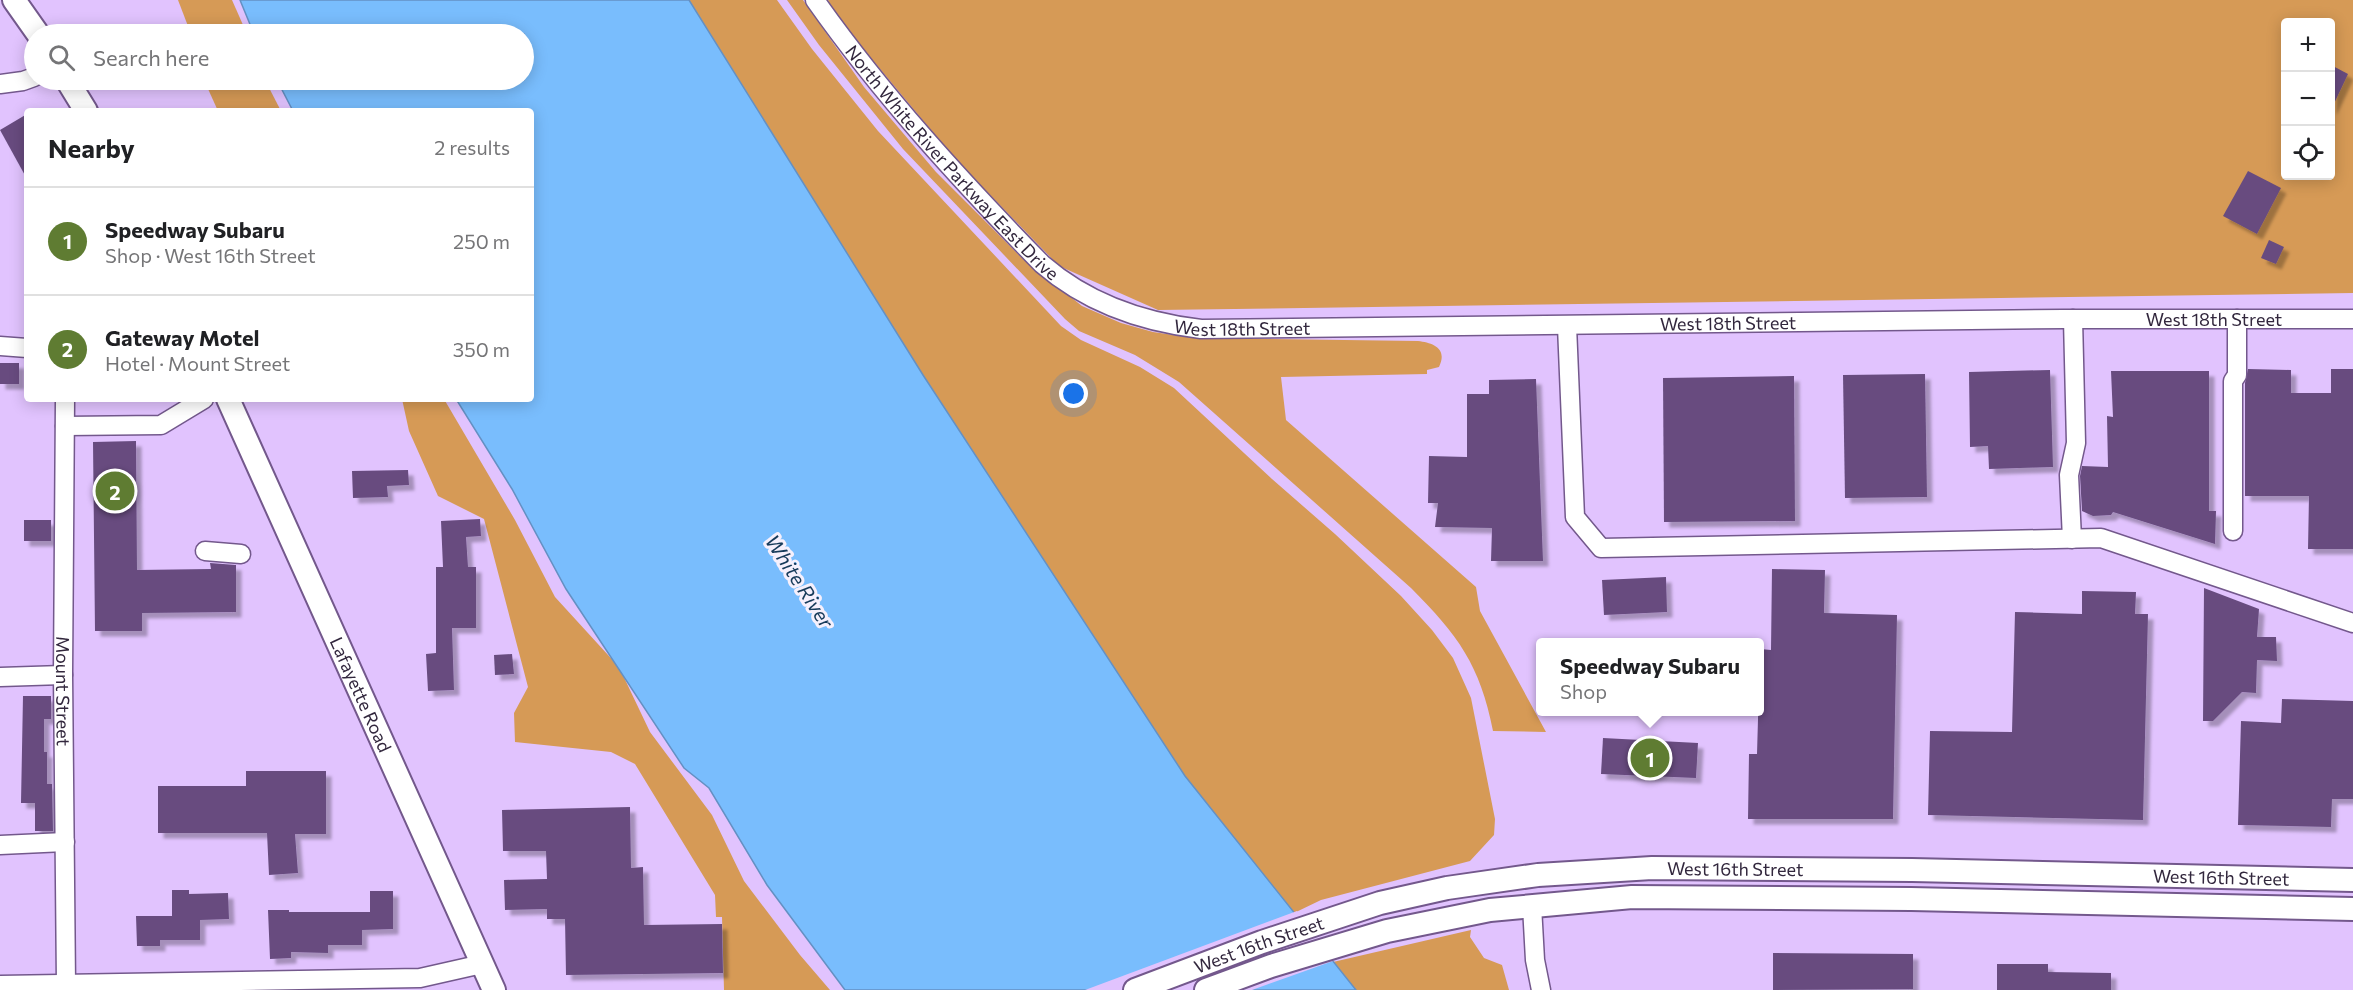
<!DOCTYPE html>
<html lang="en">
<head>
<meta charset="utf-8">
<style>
	body { margin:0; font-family:Commissioner,sans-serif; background:#f2f2f2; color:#202124 }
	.controls { position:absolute; right:18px; top:18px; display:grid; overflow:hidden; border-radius:6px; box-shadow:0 3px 15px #0003 }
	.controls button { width:54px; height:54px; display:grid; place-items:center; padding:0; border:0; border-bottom:2px solid #e0e0e0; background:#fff; color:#202124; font:30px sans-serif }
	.you { position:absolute; left:1074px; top:394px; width:21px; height:21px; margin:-15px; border:4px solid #fff; border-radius:50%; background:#1a73e8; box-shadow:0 0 0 9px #1a73e833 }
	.badge { display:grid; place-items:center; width:39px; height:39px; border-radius:50%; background:#5f7c32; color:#fff; font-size:20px; font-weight:700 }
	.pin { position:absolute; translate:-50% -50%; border:3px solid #fff; box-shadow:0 2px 6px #0006 }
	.popup { position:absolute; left:1536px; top:638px; width:228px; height:78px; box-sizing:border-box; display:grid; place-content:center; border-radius:6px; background:#fff; filter:drop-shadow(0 2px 4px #0005); font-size:20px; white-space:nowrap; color:#757577 }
	.popup b { font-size:22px; color:#202124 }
	.popup::after { content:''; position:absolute; left:50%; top:100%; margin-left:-12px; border:12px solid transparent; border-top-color:#fff }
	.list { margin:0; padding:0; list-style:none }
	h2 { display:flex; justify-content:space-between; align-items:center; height:78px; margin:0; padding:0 24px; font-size:26px }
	h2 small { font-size:20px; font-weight:400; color:#757577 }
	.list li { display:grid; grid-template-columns:39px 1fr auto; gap:18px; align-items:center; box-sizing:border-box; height:108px; padding:0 24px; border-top:2px solid #e0e0e0 }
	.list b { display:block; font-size:22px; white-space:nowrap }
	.list p { margin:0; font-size:20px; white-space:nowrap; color:#757577 }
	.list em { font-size:20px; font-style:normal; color:#757577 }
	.icon { flex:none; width:33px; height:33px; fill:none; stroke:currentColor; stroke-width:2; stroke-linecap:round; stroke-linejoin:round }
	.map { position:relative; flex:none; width:2353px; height:990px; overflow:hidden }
	.search { position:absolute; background:#fff; box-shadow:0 3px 15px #0003; left:24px; top:24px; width:510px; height:66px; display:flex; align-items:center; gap:15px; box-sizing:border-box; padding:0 21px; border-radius:33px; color:#757577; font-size:22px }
	.panel { position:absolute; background:#fff; box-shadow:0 3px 15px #0003; left:24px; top:108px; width:510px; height:294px; border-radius:6px }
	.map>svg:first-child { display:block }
</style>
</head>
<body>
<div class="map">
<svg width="2353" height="990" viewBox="0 0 2353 990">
	<defs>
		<filter id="shadow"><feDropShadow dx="5.5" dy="5.5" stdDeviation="1.5" flood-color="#0004"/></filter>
	</defs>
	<rect width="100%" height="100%" fill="#e1c3fe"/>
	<!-- green -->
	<g fill="#d69a56" fill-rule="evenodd">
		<path d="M178,0H232L247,34H191Z"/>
		<path d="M689,0H777L812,49L878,131L1061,326L1081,340L1140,367L1174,388L1272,479L1335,534L1401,596L1432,630L1453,658L1471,698L1495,819L1494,835L1470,861L1321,900L1294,913L1185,776L923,375Z"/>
		<path d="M787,0H803L864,87L936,172L1023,259L1082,306L1121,323L1153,332L1194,338L1418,341C1433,343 1448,348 1439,367L1427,370V374L1281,377L1286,420L1476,587L1480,611L1546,732L1493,731C1480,665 1458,635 1411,588L1179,382L1135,355L1079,331L1065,319L903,149L819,45Z"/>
		<path d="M828,0H2353V293L1158,310L1059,266L955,159L835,15ZM2286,22H2330V176H2286Z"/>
		<path d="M204,80H265L281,111H218Z"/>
		<path d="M402,399H444L515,520L555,597L619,667L650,732L712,815L744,881L800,955L830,990H724L722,917H716L715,895L635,764L611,752L515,742L514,713L528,687L484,519L438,496L409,431Z"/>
		<path d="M1471,930L1470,937L1484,958L1502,965L1509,990H1356L1333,962Z"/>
	</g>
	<!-- water -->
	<path fill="#79bdfd" stroke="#6490c3" stroke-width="1.5" d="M240,0H689L923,375L1185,776L1356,990H845L767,885L709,788L684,768L566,589L512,489L456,399H531V111H293L277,80H524V34H254Z"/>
	<!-- pier -->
	<path fill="#e1c3fe" d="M1297,911L1336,960L1252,990H1085Z"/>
	<!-- building -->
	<g fill="#674c7f" filter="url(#shadow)">
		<path d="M2331,65L2348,74L2331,110Z"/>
		<path d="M27,114V179L0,130Z"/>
		<path d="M2248,171L2281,188L2257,234L2223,216Z"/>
		<path d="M2269,240L2284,247L2276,264L2261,258Z"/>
		<rect x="0" y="363" width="19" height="21"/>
		<path d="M2248,369L2291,370V393H2331V369H2353V549H2308L2309,496H2245V383Z"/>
		<path d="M2050,370L2053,467L1989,469L1988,446L1970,447L1969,372Z"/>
		<path d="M2111,371H2209V511H2216L2215,544L2113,512L2111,515L2093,516L2082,511L2080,476L2082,466L2108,467L2107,416L2113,417Z"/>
		<path d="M1925,374L1927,497L1845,498L1843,375Z"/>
		<path d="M1794,376L1795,521L1664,522L1663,378Z"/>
		<path d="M1536,379L1543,561H1491L1492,528L1435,527L1438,503H1428L1429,456L1467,457V394H1489V380Z"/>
		<path d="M136,441L137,570L211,569L210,563L236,565V612L142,613V631H95L93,442Z"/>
		<path d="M408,470L409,485L387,486L388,497L353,498L352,471Z"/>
		<path d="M480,519L481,536L466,537L468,567H476V628H452L454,690L428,691L426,654L436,653V567H443L441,521Z"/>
		<rect x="24" y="520" width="27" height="21"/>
		<path d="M1772,569L1825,570L1824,613L1897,615L1893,819H1748L1749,754H1757L1760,649L1771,650Z"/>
		<path d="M1666,577L1667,612L1604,615L1602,580Z"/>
		<path d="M2204,588L2259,609L2257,637H2276L2277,661L2257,660L2256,693L2242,692L2213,721H2203Z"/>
		<path d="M2082,591L2136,592L2135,614H2148L2143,820L1928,815L1930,731L2012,732L2015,612L2082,614Z"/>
		<path d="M512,654L514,674L495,675L494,655Z"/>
		<path d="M23,696H51V719H44V752H47V784H52L53,831H35V803H21Z"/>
		<path d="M2282,699L2353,701V799H2332L2331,827L2238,825L2241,721L2281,723Z"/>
		<path d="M1603,738L1698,743L1696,778L1601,774Z"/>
		<path d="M246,771H326V834H295L298,873L269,875L267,833H158V786H246Z"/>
		<path d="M630,807L631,868L643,867L644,925L722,924L723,973L566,975L565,919H547V909L505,910L504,880L547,879L546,851H503L502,810Z"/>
		<path d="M172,890H189V894L228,893L229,919L200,920V940H160V946H137L136,916H172Z"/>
		<path d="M370,891H393V929L362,930V945H328V953L291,952V958L270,959L268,910H289V912H370Z"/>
		<path d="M1773,953L1913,954V989L1773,990Z"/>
		<path d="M1997,964H2048V972L2111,973V990H1997Z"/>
	</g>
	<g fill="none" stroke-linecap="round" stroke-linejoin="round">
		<!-- minor casing -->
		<g stroke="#73588c" stroke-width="21">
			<g id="minor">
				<path id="s1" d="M815,0C882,95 961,181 1042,264C1087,303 1141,322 1201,329L2064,319H2353"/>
				<path d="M0,84L23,81L34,77"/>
				<path d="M1567,326L1575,517L1601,548L2101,538L2353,623"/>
				<path d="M0,346L27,348"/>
				<path id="s2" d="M65,399L63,675L66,985"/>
				<path d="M65,426L161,425L204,399"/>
				<path d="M2233,531V381L2237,375V319"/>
				<path d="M2072,539L2069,475L2076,443L2073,319"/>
				<path d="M205,551L241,554"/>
				<path d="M0,677L63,675"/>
				<path d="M0,845L65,842"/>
				<path d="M1532,906L1535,960L1541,990"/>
				<path d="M0,985L420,978L482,964"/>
			</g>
		</g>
		<!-- major casing -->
		<g stroke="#73588c" stroke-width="26">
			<g id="major">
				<path d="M14,0L38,34"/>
				<path d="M67,80L86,111"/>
				<path id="s3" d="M228,399L494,990"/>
				<path id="s4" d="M1135,990L1262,942L1380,903L1447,888L1538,875L1652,868L1912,870L2353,880"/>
				<path d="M1206,990L1271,966L1387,931L1490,910L1632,897L1911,899L2353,909"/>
			</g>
		</g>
		<!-- minor -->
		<use href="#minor" stroke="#fff" stroke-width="18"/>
		<!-- major -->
		<use href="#major" stroke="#fff" stroke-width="22"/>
	</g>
	<g text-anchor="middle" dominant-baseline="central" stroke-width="6" stroke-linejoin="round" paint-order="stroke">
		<!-- street labels -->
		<g font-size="18" fill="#32273d" stroke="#f6f0fc">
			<text stroke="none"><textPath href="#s1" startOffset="213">North White River Parkway East Drive</textPath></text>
			<text stroke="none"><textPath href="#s1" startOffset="1536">West 18th Street</textPath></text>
			<text stroke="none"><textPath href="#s1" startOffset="1050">West 18th Street</textPath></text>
			<text stroke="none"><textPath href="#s1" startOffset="564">West 18th Street</textPath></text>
			<text stroke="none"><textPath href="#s2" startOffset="292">Mount Street</textPath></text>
			<text stroke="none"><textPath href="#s3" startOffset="324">Lafayette Road</textPath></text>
			<text stroke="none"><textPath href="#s4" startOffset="618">West 16th Street</textPath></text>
			<text stroke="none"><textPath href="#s4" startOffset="1104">West 16th Street</textPath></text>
			<text stroke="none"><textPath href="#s4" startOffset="132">West 16th Street</textPath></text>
		</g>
		<!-- water labels -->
		<g font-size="20" font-style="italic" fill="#163a5a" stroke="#f6f0fc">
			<text transform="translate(800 581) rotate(57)">White River</text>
		</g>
	</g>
</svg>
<div class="controls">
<button>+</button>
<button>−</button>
<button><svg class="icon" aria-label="locate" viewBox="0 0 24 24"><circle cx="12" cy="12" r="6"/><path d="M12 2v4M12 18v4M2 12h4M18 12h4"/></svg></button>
</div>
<div class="you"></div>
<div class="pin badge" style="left:1650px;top:758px">1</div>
<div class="popup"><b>Speedway Subaru</b>Shop</div>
<div class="pin badge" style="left:115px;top:491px">2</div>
<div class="search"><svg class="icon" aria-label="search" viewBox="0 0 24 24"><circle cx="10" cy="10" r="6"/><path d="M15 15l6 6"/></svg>Search here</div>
<section class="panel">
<h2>Nearby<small>2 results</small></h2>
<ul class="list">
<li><span class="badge">1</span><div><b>Speedway Subaru</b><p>Shop · West 16th Street</p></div><em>250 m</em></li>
<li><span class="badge">2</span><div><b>Gateway Motel</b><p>Hotel · Mount Street</p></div><em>350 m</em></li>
</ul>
</section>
</div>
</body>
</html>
